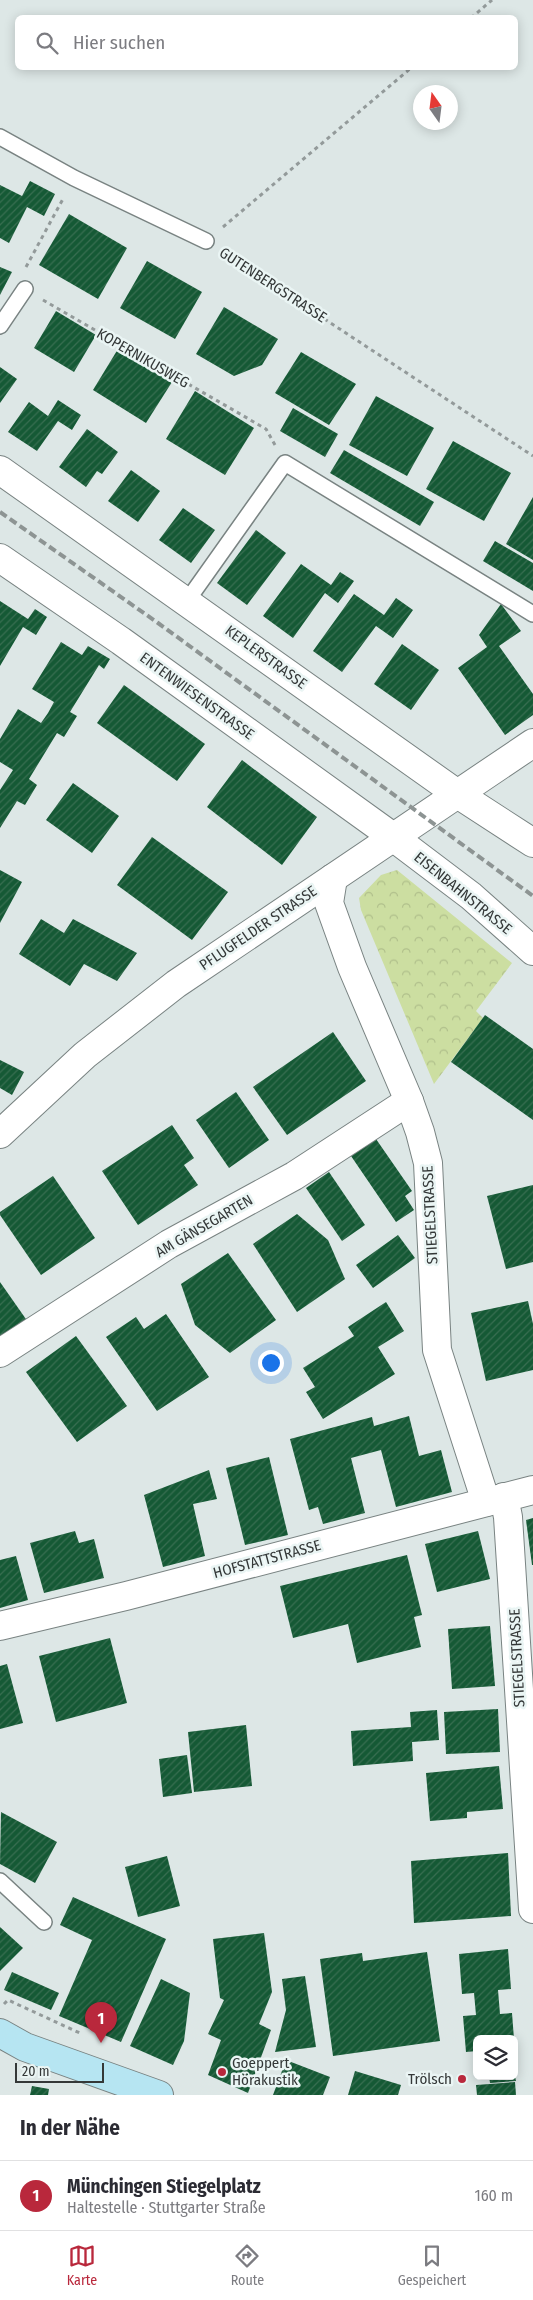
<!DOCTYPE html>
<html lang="de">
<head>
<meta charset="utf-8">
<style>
	body { margin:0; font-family:"Fira Sans Condensed",sans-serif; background:#f2f2f3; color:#2b2b33 }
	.controls { position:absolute; right:15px; bottom:15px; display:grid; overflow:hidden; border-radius:8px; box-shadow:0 2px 12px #0003 }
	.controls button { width:45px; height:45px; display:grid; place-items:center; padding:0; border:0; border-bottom:1px solid #e1e1e2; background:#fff; color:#2b2b33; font:25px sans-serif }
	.compass { position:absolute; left:413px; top:85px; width:45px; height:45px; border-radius:50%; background:#fff; box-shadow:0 2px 12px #0003; rotate:346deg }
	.scale { position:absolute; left:15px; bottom:12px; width:89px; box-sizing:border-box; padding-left:5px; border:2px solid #343838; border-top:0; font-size:14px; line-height:18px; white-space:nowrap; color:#343838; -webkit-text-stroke:4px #eaf5f4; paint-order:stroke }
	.you { position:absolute; left:270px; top:1362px; width:18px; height:18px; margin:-12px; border:4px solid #fff; border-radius:50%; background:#1a73e8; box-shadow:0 0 0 8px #1a73e833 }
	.badge { display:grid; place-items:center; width:32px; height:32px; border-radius:50%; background:#b9283c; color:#fff; font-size:16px; font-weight:700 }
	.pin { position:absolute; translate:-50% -41px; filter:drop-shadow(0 1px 2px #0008) }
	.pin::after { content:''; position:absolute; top:26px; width:18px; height:15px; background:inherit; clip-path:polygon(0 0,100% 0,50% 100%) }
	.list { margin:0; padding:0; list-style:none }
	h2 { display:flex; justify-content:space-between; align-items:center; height:65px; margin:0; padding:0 20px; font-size:21px }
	h2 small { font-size:16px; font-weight:400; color:#7c7c81 }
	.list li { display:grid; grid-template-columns:32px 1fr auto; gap:15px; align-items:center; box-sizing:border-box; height:70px; padding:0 20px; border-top:1px solid #e1e1e2 }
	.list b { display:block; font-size:19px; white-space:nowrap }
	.list p { margin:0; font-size:16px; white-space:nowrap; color:#7c7c81 }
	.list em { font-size:16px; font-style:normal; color:#7c7c81 }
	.icon { flex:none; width:28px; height:28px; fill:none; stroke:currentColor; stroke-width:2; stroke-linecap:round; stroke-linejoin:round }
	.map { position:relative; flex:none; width:533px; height:2095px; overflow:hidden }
	.search { position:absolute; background:#fff; box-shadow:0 2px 12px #0003; left:15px; right:15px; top:15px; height:55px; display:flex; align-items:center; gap:12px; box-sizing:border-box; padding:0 18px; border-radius:8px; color:#7c7c81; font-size:19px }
	.sheet { height:135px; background:#fff }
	nav { display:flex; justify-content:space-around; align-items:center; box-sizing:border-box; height:70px; border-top:1px solid #e1e1e2; background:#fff; font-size:14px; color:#7c7c81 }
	nav a { display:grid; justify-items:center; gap:2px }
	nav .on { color:#b9283c }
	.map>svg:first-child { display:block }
</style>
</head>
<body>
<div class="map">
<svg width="533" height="2095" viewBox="0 0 533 2095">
	<defs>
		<pattern id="forest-crowns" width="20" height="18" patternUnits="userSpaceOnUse" patternTransform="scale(1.25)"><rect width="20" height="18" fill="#ccdea1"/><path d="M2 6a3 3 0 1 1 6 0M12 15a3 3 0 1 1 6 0" fill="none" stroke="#b0bf8b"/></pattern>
		<pattern id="building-hatch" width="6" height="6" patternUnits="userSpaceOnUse" patternTransform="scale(1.25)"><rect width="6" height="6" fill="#155935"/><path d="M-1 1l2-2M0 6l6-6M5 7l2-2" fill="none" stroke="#386e51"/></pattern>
	</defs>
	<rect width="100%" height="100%" fill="#dde7e6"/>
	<!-- forest -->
	<path fill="url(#forest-crowns)" d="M397,870L512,963L476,1011L483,1018L434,1084L361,910L359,898L381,875Z"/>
	<!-- building -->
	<g fill="url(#building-hatch)">
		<path d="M30,181L55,194L44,216L27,207L9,243L0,238V185L22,196Z"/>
		<path d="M69,214L127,248L98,299L39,265Z"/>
		<path d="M147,261L202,292L175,339L120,308Z"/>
		<path d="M0,267L12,272L0,295Z"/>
		<path d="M224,307L278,339L262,365L234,376L196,354Z"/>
		<path d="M56,311L96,335L74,372L34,348Z"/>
		<path d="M118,349L172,382L146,423L93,390Z"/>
		<path d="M301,352L356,384L329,425L275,393Z"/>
		<path d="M0,367L17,379L0,403Z"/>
		<path d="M195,391L254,428L225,475L166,439Z"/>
		<path d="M376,396L434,428L407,476L349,445Z"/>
		<path d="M58,400L81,415L72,430L58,421L37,451L8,432L29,402L48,416Z"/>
		<path d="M293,408L338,434L325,457L280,431Z"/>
		<path d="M87,429L118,452L102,474L97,471L86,487L59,467Z"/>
		<path d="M453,441L511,473L484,521L426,489Z"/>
		<path d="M344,450L434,502L420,526L330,473Z"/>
		<path d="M131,470L160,491L138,522L108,501Z"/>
		<path d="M533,497V560L506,544Z"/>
		<path d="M183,508L215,530L191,563L159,540Z"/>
		<path d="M256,530L286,553L247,605L217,583Z"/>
		<path d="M495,541L533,563V591L483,561Z"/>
		<path d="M301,564L331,585L340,572L354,581L338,603L325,593L293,638L263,616Z"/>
		<path d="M354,594L384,615L396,598L413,610L393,638L376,626L342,672L313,651Z"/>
		<path d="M0,601L28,619L35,609L47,617L36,635L23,627L0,666Z"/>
		<path d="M501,604L521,631L499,646L533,694V715L505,735L458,668L487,647L479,635Z"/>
		<path d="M61,642L82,655L88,646L110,659L104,669L99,665L70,712L77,716L64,737L57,733L29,779L37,785L25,805L17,801L0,828V790L13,770L0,762V739L18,709L41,723L48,713L54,702L32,689Z"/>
		<path d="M402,644L439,670L411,710L374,684Z"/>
		<path d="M124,685L205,744L177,781L97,723Z"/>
		<path d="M242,760L317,817L282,865L207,807Z"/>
		<path d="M73,783L119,816L92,853L46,820Z"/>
		<path d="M152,837L228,892L192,940L117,885Z"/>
		<path d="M0,870L22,882L0,923Z"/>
		<path d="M41,919L64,933L73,919L137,953L117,981L84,964L70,986L19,954Z"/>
		<path d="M485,1015L533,1049V1120L451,1062Z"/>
		<path d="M333,1032L366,1081L287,1135L253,1087Z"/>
		<path d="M0,1060L24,1072L12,1095L0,1088Z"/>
		<path d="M236,1092L269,1140L229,1168L196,1120Z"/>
		<path d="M172,1125L194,1158L184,1165L198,1185L138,1225L102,1171Z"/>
		<path d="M376,1139L412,1191L405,1196L414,1210L396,1222L351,1156Z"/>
		<path d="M329,1172L365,1225L342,1241L306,1188Z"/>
		<path d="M53,1176L95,1238L41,1275L0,1215V1212Z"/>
		<path d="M533,1185V1262L506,1269L487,1196Z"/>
		<path d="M297,1214L328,1240L345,1279L297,1312L253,1244Z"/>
		<path d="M398,1235L415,1258L373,1288L356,1265Z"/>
		<path d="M228,1253L276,1320L230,1353L195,1325L181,1284Z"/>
		<path d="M0,1282L28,1322L0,1341Z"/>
		<path d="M528,1301L533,1324V1370L486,1381L471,1313Z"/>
		<path d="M386,1302L404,1331L378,1347L395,1374L323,1419L306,1392L315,1387L303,1368L354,1336L348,1327Z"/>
		<path d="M166,1314L209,1377L157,1411L106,1337L136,1317L144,1329Z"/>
		<path d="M76,1336L127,1406L77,1442L26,1372Z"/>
		<path d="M409,1416L419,1456L441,1450L452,1492L396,1507L381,1450L351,1458L365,1513L323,1524L318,1507L309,1510L290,1439L372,1417L374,1426Z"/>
		<path d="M269,1457L288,1535L245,1545L226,1468Z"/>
		<path d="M209,1470L217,1499L193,1504L205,1556L163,1567L144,1495Z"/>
		<path d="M533,1518V1565H532L526,1520Z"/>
		<path d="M75,1531L79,1543L94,1539L104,1578L44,1593L30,1543Z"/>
		<path d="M478,1531L490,1579L437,1592L425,1544Z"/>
		<path d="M407,1555L422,1615L414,1617L421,1647L357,1663L348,1624L293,1638L280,1586Z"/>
		<path d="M16,1556L28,1600L0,1608V1560Z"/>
		<path d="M490,1626L495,1686L452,1689L448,1629Z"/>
		<path d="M110,1638L127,1703L56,1722L39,1656Z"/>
		<path d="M7,1664L23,1723L0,1729V1666Z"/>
		<path d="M498,1709L500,1752L446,1754L444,1712Z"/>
		<path d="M437,1710L439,1740L412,1742L413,1761L353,1766L351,1731L411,1727L410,1712Z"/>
		<path d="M246,1725L252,1786L194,1792L188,1732Z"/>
		<path d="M187,1755L192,1793L163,1797L159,1759Z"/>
		<path d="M499,1766L503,1809L467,1812V1818L430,1821L426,1773Z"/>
		<path d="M1,1812L57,1842L35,1883L0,1864Z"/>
		<path d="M508,1853L511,1916L414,1923L411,1861Z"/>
		<path d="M167,1856L180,1906L138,1917L125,1867Z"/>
		<path d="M73,1897L166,1939L121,2042L59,2016L92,1940L60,1925Z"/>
		<path d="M0,1927L23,1948L0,1971Z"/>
		<path d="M264,1933L272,1992L259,2024L271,2030L248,2093L208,2075L221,2040L208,2034L224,2000L220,1998L213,1939Z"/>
		<path d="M508,1949L511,1989L498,1990L500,2014L512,2013L514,2039H477V2051L466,2052L463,2016L476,2015L474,1993L462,1994L459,1954Z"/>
		<path d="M427,1952L440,2041L333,2056L320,1959L362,1953L363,1961Z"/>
		<path d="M12,1972L59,1993L51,2010L4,1990Z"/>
		<path d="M305,1976L316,2047L275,2052L286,2010L282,1979Z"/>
		<path d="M161,1979L190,1993L184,2041L173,2065L130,2046Z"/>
		<path d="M286,2060L330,2077L323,2095H273Z"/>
		<path d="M355,2071L401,2085L398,2095H348Z"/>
		<path d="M489,2076H515L516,2081L490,2083Z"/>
		<path d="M515,2082L516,2095H477L476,2085Z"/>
		<path d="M32,2086L49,2089L48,2095H30Z"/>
	</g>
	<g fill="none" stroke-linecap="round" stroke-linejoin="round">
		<!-- lane casing -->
		<g stroke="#798382" stroke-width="18">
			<g id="lane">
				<path d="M0,137L74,178L206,241"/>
				<path d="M0,326L25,289"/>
				<path d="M187,601L285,463L533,614"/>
				<path d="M0,1881L44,1922"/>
			</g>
		</g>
		<!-- street casing -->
		<g stroke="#798382" stroke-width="30">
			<g id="street">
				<path d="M0,470L456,793L533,843"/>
				<path d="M0,558L121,641L393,837L471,896L533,951"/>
				<path d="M333,878L329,903L352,967L409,1101L420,1132L428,1163L437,1350L486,1502"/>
				<path d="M0,1134L85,1055L176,984L533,743"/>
				<path d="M0,1353L169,1244L294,1176L409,1101"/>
				<path d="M504,1497L508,1517L533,1909"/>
				<path d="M0,1626L126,1596L533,1490"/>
			</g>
		</g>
		<!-- secondary casing -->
		<g stroke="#798382" stroke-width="30">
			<path id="secondary" d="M0,2033L25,2047L159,2095"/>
		</g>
		<!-- path -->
		<g stroke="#939a9a" stroke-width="3" stroke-dasharray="4 4" stroke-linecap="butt">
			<path d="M471,18L492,0"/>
			<path d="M223,227L411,68"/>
			<path d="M224,253L533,456"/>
			<path d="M26,267L64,197"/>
			<path d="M43,300L266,429L275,445"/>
			<path d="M4,2004L8,2000L82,2034"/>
		</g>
		<!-- lane -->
		<use href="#lane" stroke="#fff" stroke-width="15"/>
		<!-- street -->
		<use href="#street" stroke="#fff" stroke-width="28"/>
		<!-- secondary -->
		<use href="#secondary" stroke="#b6e5f2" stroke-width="28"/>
		<!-- rail -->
		<path stroke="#8d9493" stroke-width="4" stroke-dasharray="8 4" stroke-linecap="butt" d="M0,512L158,623L533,896"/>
	</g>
	<!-- markers -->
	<g fill="#b9283c" stroke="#eaf5f4" stroke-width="2">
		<circle cx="222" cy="2072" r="5"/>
		<circle cx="462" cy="2079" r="5"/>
	</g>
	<g text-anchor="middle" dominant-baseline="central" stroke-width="5" stroke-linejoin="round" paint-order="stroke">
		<!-- street labels -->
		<g font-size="15" fill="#343838" stroke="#eaf5f4">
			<text transform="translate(273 285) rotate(33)">GUTENBERGSTRASSE</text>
			<text transform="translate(143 358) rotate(30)">KOPERNIKUSWEG</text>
			<text transform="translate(266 657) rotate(36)">KEPLERSTRASSE</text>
			<text transform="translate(197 696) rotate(36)">ENTENWIESENSTRASSE</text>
			<text transform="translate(463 893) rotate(39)">EISENBAHNSTRASSE</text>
			<text transform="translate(258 928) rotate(-34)">PFLUGFELDER STRASSE</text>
			<text transform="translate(430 1215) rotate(-93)">STIEGELSTRASSE</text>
			<text transform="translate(204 1226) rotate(-30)">AM GÄNSEGARTEN</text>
			<text transform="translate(267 1559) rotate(-15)">HOFSTATTSTRASSE</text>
			<text transform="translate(517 1658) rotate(-93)">STIEGELSTRASSE</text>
		</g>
		<!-- poi labels -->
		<g font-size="15" fill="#343838" stroke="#eaf5f4" text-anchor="start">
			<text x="232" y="2063">Goeppert<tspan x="232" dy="17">Hörakustik</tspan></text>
			<text x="452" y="2079" text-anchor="end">Trölsch</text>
		</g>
	</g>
</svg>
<div class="controls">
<button><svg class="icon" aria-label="layers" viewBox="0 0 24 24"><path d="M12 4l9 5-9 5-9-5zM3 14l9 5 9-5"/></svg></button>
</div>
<svg class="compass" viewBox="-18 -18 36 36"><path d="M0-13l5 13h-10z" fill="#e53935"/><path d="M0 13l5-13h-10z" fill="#7c7c81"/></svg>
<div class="scale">20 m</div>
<div class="you"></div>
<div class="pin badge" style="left:101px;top:2043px">1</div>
<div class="search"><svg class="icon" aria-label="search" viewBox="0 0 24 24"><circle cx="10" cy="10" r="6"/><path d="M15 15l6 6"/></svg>Hier suchen</div>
</div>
<section class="sheet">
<h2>In der Nähe<small></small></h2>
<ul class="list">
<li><span class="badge">1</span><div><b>Münchingen Stiegelplatz</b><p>Haltestelle · Stuttgarter Straße</p></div><em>160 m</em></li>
</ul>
</section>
<nav>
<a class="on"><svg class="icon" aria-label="map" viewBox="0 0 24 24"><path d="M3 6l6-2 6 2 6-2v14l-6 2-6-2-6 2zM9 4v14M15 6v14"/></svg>Karte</a>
<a><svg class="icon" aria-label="directions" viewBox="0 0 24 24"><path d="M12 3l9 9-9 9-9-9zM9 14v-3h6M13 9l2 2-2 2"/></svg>Route</a>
<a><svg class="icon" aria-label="saved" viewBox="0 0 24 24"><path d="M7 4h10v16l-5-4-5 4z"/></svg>Gespeichert</a>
</nav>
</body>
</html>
